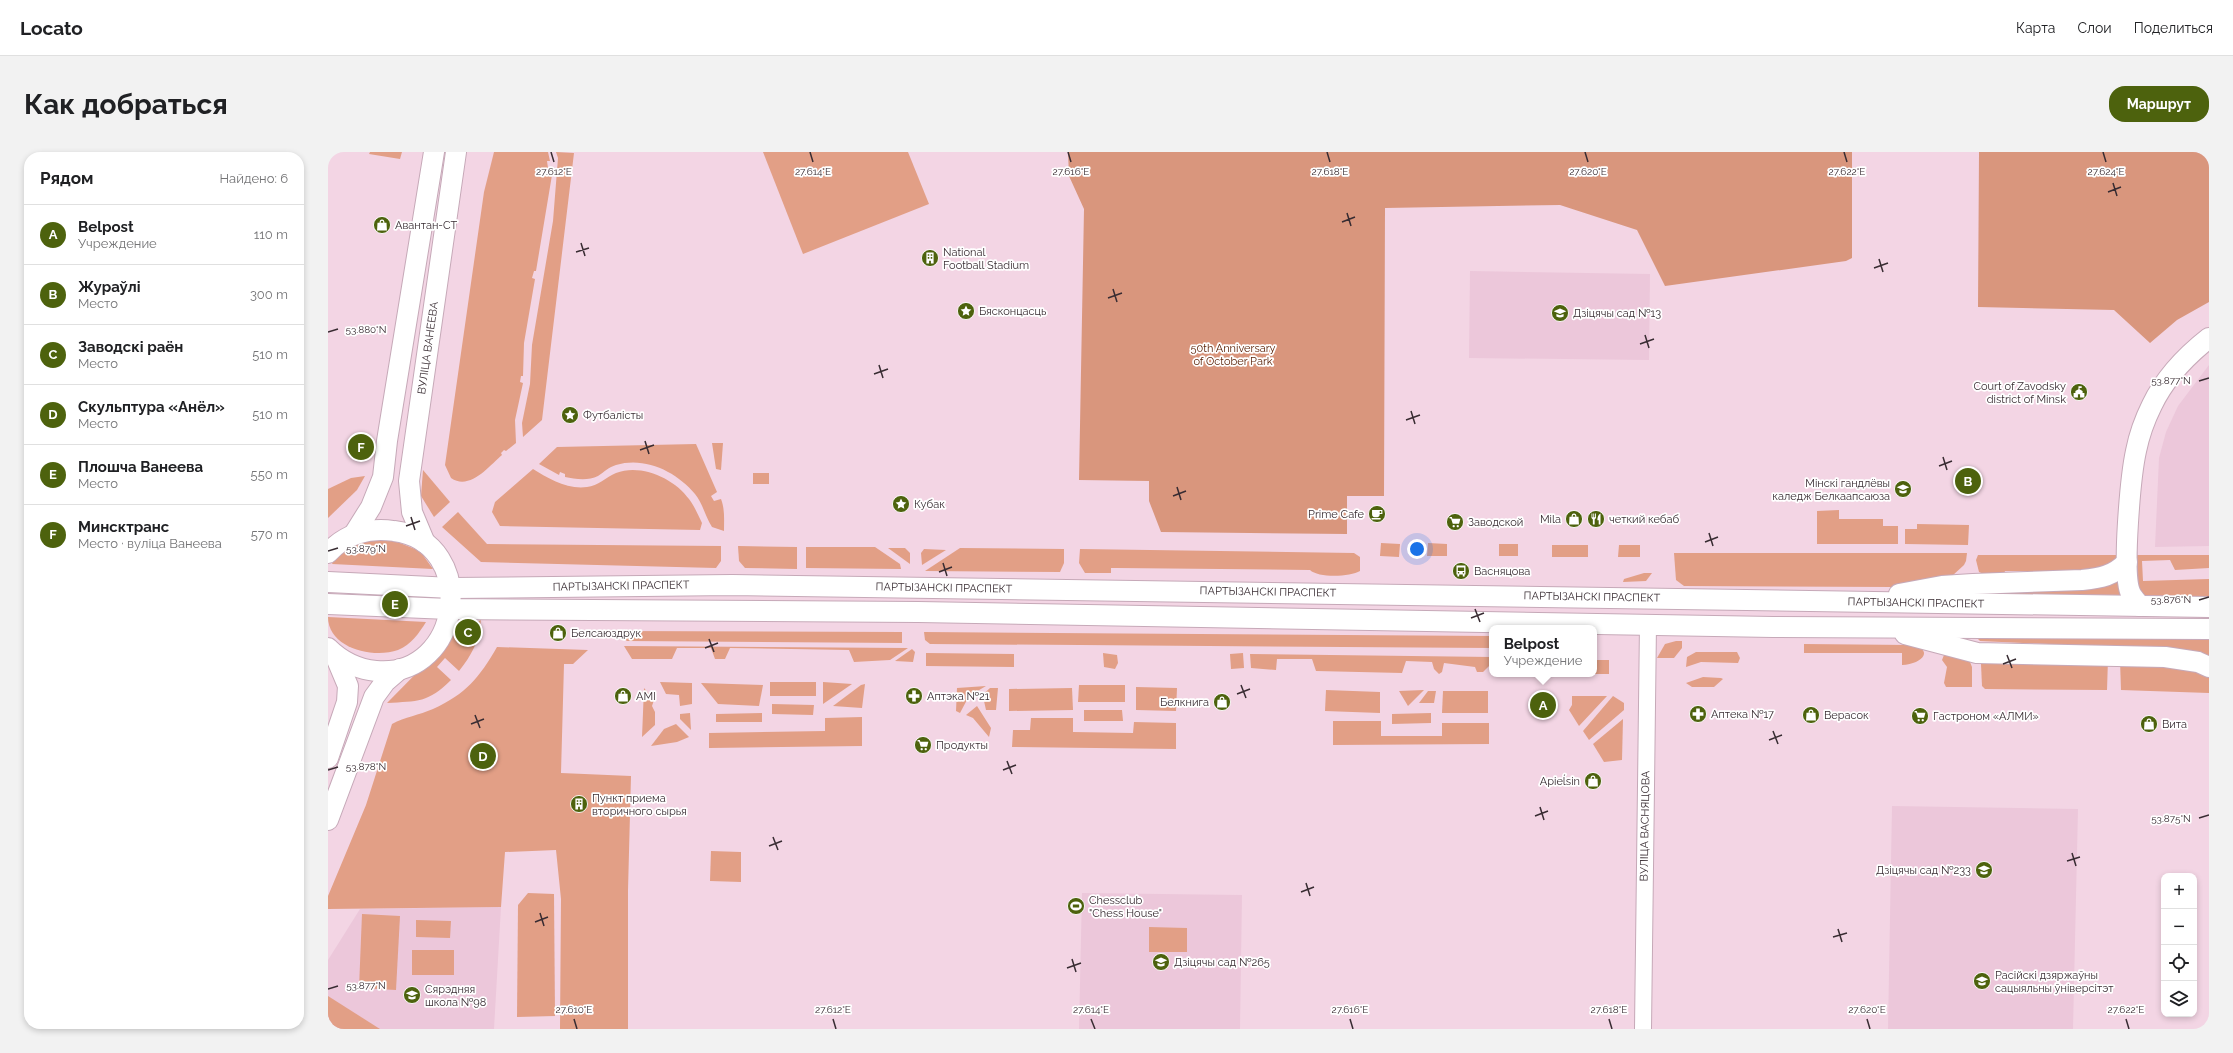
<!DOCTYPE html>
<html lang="ru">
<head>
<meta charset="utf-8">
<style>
	body { margin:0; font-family:Raleway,sans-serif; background:#f2f2f2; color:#202124 }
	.controls { position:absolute; right:12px; bottom:12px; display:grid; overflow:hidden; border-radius:8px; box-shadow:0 2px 6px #0003 }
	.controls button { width:36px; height:36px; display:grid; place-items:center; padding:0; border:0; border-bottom:1px solid #e0e0e0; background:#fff; color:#202124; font:20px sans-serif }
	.you { position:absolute; left:1089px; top:397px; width:14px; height:14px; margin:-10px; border:3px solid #fff; border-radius:50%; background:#1a73e8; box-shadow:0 0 0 6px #1a73e833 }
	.badge { display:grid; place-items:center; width:26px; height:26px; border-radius:50%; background:#4d620d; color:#fff; font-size:13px; font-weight:700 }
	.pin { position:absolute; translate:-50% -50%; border:2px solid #fff; box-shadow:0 1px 4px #0006 }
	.popup { position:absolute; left:1161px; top:473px; width:108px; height:52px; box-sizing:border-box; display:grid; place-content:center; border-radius:8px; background:#fff; filter:drop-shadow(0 1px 3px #0005); font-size:13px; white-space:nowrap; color:#757577 }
	.popup b { font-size:15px; color:#202124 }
	.popup::after { content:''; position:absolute; left:50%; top:100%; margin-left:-8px; border:8px solid transparent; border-top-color:#fff }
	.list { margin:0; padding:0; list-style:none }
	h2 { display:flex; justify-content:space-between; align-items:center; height:52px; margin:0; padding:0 16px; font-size:17px }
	h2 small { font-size:13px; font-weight:400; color:#757577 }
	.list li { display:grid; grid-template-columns:26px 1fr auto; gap:12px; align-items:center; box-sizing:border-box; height:60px; padding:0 16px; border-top:1px solid #e0e0e0 }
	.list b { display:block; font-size:15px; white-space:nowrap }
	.list p { margin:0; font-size:13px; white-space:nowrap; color:#757577 }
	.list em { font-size:13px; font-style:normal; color:#757577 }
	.icon { flex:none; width:22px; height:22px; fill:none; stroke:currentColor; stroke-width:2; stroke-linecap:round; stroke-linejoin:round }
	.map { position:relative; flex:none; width:1881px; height:877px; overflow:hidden; border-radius:16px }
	header { display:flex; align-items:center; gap:24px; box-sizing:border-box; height:56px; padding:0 20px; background:#fff; border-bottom:1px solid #e0e0e0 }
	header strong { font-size:19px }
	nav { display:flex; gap:22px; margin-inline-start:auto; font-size:14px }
	.intro { display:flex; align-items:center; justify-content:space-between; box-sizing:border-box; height:96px; padding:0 24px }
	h1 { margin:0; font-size:28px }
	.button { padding:10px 18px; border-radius:16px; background:#4d620d; color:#fff; font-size:14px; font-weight:700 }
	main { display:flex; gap:24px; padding:0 24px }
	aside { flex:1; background:#fff; border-radius:16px; box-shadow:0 2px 6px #0003 }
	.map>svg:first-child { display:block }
</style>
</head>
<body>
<header>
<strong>Locato</strong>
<nav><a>Карта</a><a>Слои</a><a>Поделиться</a></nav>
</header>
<div class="intro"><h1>Как добраться</h1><a class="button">Маршрут</a></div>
<main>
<aside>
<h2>Рядом<small>Найдено: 6</small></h2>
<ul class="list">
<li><span class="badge">A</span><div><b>Belpost</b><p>Учреждение</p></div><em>110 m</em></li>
<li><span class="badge">B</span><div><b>Жураўлі</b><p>Место</p></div><em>300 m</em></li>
<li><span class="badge">C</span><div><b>Заводскі раён</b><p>Место</p></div><em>510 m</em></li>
<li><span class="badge">D</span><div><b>Скульптура «Анёл»</b><p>Место</p></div><em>510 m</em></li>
<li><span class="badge">E</span><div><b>Плошча Ванеева</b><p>Место</p></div><em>550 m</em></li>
<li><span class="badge">F</span><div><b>Минсктранс</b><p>Место · вуліца Ванеева</p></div><em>570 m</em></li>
</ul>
</aside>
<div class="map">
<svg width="1881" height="877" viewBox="0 0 1881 877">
	<rect width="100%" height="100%" fill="#f3d5e4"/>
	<!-- built -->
	<g fill="#ecc7da">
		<path d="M1142,119L1322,122L1321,208L1141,206Z"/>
		<path d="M1881,213V394L1827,395L1831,306L1838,280L1850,254Z"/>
		<path d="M1564,654L1750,657L1745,877H1560Z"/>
		<path d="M754,741L914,743L912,877H751Z"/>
		<path d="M173,755L166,877H0V808L32,757Z"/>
	</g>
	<!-- green -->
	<g fill="#e29f86">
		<path d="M42,0H74L72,7L41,2Z"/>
		<path d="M166,0H220L222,9H219L220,16H223L224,23L208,119H206L204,126L207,127L196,191L195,224H193L192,230L195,231L187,268L188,291L178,299L176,298L173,301L174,303C161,314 142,339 123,326L117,313L156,40Z"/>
		<path d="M228,0L246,1L214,268L195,285L194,271L202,232L204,193L225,69L230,6Z"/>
		<path d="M435,0H580L601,52L475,102Z"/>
		<path d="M384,291H395L393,318L388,317Z"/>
		<path d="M368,292L389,340L383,344L386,349L393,347C397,357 396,368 396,379L384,375C377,364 375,352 367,342C349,320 317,304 288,313C281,315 276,320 270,324C260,329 247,327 237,325V322L232,320L231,323L211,312L229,295Z"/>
		<path d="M205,317C219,326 240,338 259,335C270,334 278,325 288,321C313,311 347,327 361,347C367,355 370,363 374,371L372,378L172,374L164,360L167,350Z"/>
		<path d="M95,318L122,350L106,365L93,344Z"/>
		<rect x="425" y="321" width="16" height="11"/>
		<path d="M37,324L29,338L0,366V337L23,326Z"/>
		<path d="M1511,358V367H1555V374H1570V392H1489V359Z"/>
		<path d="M130,360L159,392L393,394V409L388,416L153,410L114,375Z"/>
		<path d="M1589,372L1641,373L1640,393L1577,392V377H1589Z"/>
		<path d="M52,386L72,391L92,399L105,417L4,412C14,391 31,389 52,386Z"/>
		<path d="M1053,391L1072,392L1071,405L1052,404Z"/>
		<path d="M1100,391L1119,392V404H1099Z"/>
		<rect x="1171" y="392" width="19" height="12"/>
		<rect x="1224" y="393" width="36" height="12"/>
		<path d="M1291,393H1312V405H1290Z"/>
		<path d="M410,394L469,395V417L417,416L411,409Z"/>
		<path d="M478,395H547L572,412L573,417L478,416Z"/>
		<path d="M560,396H577L582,401V412Z"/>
		<path d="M632,396L736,397V411L732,420L597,419Z"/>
		<path d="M596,397L618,398L594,413L593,401Z"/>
		<path d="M752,397L1026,401L1032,405V419C1022,425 990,426 982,418L789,416H783V421H757L751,411Z"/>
		<path d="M1346,401H1639L1638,409L1636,413L1624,424L1565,435L1356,434L1348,428Z"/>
		<path d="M1650,403H1791L1786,414L1752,419H1677L1675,425L1658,423L1651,420L1648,408Z"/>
		<path d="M1805,403H1881V416L1847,418L1842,408L1814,409L1815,429L1881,427V445L1811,443Z"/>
		<path d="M1316,421H1324L1318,429L1295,430L1296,427Z"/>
		<path d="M1794,423L1797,443L1634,442Z"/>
		<path d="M0,465L98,470C91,481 83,493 70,498C45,507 0,496 0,465Z"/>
		<path d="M153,468C151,489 144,503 131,519L117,506L109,515L123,528C100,551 90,549 59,551L130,479Z"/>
		<path d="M286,479L574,480V491L299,489Z"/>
		<path d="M596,480L1164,484V496L602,492L597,488Z"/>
		<path d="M1644,481L1881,488V507L1851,498L1652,489Z"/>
		<path d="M1348,489H1354V496L1346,506H1329L1337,492Z"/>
		<path d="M1476,492L1581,493C1607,496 1596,512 1574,513V501H1476Z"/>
		<path d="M296,494L580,496L562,508L526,510L521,498L402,496L397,507H387L383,496H349L344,507H304Z"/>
		<path d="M169,495L260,498L245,512H236L233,621L303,624L300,738V877H232L233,747L228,698L177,700L173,755L0,757V744L38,653L64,572C77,565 91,563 105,557C138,542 151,526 169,495Z"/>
		<path d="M584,497L587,500L585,510L567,509Z"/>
		<path d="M1618,498L1640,505L1644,515V535H1618L1616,531L1619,515L1614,508Z"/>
		<path d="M1368,500H1409L1412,506L1410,511L1373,510L1358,515L1359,505Z"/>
		<path d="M598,501L686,502V515L598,514Z"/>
		<path d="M775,501L789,503L790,511L787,517L776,515Z"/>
		<path d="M915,501L916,516L903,517L902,502Z"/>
		<path d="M922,502L1164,505V511L1155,520H1149L1147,515L1116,511L1114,520L1111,522L1106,517L1104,510L1078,509L1074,521L988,519L984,507H949L948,518L923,516Z"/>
		<path d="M1780,507L1779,538L1657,537L1654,534L1653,512L1657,508Z"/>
		<path d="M1266,508H1281V522H1252H1266Z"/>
		<path d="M1792,508L1881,521V541L1793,538Z"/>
		<path d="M1375,525L1393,526L1395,527L1386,535H1364L1358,531Z"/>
		<path d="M332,530L364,531V552L352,554L351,543L338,542Z"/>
		<rect x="442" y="530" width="46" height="14"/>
		<path d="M495,530L524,532L495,552Z"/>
		<path d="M373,531L435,533L431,554L390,552Z"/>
		<path d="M537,532L534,556L505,554L533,533Z"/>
		<path d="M751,533H797V550H750Z"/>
		<path d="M658,534L641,544L632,561L628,559L629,536Z"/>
		<path d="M808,535L849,536L848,559L808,558Z"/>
		<path d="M316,536L326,548L324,554L327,560V573L314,585Z"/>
		<path d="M662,536H670L668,558H658L656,549L650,547Z"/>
		<path d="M744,536L745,558L681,559V537Z"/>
		<path d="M998,538L1052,540V561L997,559Z"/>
		<path d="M1096,538L1080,554L1071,539Z"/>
		<path d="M1100,539H1108L1106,551H1091Z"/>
		<path d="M1115,539H1160V561H1114Z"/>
		<path d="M1244,544H1279L1251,574L1241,558L1244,553Z"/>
		<path d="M1285,544L1296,551V558L1261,588L1255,579Z"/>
		<path d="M444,552L486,553L485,563L444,562Z"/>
		<path d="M649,554L663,576L661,585L645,566L638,563Z"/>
		<path d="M756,558H794L795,569H756Z"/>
		<path d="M362,561L363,578L352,567V562Z"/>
		<path d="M434,561V570H388V562Z"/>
		<path d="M1103,561V571L1064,572V562Z"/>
		<path d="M534,565V594L381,596V581L497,579V566Z"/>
		<path d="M703,566H745V580L805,581L806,570L848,571V597L684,595L685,578H702Z"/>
		<path d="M1295,567L1294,608L1276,610L1265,592Z"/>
		<path d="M1005,569H1053V584H1114V571H1161V592L1005,593Z"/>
		<path d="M348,572L361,585L349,590L323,594L336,577Z"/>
		<path d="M383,699L413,700V730L382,729Z"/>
		<path d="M200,741L226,742L227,864L189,865L190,753Z"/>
		<path d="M34,762L72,764L68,838L31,836Z"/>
		<path d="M88,768L123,769L122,786L88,785Z"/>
		<path d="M821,775L859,776V800H821Z"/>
		<rect x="84" y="798" width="42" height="25"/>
		<path d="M0,844L52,877H0Z"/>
	</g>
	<!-- forest -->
	<g fill="#d9967d">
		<path d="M740,0H1524V106L1518,109L1337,134L1309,78L1232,53L1057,56L1056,344H1019V382L833,380L821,349V329L751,328L756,57L741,24Z"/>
		<path d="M1651,0H1881V150L1849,168L1822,191L1786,158L1650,155Z"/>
	</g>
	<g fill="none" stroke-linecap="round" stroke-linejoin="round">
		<!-- minor casing -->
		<g stroke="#c6a9b8" stroke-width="18">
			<path id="minor" d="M1315,877L1320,472"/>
		</g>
		<!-- major casing -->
		<g stroke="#c6a9b8" stroke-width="22">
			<g id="major">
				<path d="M26,382L43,355L55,325L59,289L106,0"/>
				<path d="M97,391L84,360L81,329L128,0"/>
				<path d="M0,401C17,382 41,375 66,379C152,390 135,527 48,519C29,517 13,509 0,496"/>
				<path d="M0,430L124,436L404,433L1881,455"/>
				<path d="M1571,442L1614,434L1645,432L1754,428C1773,426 1785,424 1799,410"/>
				<path d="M0,452L121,457L590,460L1445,475L1881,477"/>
				<path d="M1812,454C1809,450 1805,446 1803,442C1793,424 1803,322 1808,299C1811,284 1817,267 1824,253C1837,226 1858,204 1881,186"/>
				<path d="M1577,482L1649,501L1837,505L1870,510L1881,515"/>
				<path d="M0,606L19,550L20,534L7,503"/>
				<path d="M0,668L46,545L57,530L72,517"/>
			</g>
		</g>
		<!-- minor -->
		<use href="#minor" stroke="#fff" stroke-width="16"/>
		<!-- major -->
		<use href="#major" stroke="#fff" stroke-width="20"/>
	</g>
	<!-- ticks -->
	<path fill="none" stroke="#382c32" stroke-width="1.5" d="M223,0L226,10M482,0L485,10M740,0L743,10M999,0L1002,10M1257,0L1260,10M1516,0L1519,10M1775,0L1778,10M1785,31L1789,44M1780,40L1793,35M1019,61L1023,74M1014,70L1027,65M253,91L257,104M248,100L261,96M1551,107L1555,120M1546,116L1560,111M785,137L789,150M780,146L794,141M0,180L10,177M1317,183L1321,196M1312,192L1326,187M551,213L555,226M546,222L560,217M1871,229L1881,226M1083,259L1087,272M1078,268L1092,263M317,289L321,302M312,298L326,293M1615,305L1619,318M1611,314L1624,309M849,335L853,348M845,344L858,339M83,365L87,378M78,374L92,369M1381,381L1385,394M1377,390L1390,385M0,399L10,396M615,411L619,424M611,420L624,415M1871,448L1881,445M1147,457L1152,470M1143,466L1156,461M381,487L386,500M377,496L390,491M1679,503L1684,516M1675,512L1688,507M913,533L918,546M909,542L922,537M147,563L152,576M143,572L156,567M1445,579L1450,592M1441,588L1454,583M679,609L684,622M0,618L10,615M675,618L688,613M1212,655L1216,668M1207,664L1220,659M1871,666L1881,663M445,685L450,698M441,694L454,689M1744,701L1748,714M1739,709L1752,705M978,731L982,744M973,740L986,735M212,761L216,774M207,770L220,765M1510,777L1514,790M1505,785L1519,781M744,807L748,820M739,816L753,811M0,837L10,834M246,867L249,877M505,867L508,877M763,867L767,877M1022,867L1025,877M1281,867L1284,877M1539,867L1542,877M1798,867L1801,877"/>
	<!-- icons -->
	<defs>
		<g id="shop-disc" transform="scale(0.9)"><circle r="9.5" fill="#4d620d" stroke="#fff"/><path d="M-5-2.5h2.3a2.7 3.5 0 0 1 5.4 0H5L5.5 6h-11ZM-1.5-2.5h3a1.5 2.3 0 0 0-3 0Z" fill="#fff"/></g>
		<g id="building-disc" transform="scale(0.9)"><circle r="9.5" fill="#4d620d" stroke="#fff"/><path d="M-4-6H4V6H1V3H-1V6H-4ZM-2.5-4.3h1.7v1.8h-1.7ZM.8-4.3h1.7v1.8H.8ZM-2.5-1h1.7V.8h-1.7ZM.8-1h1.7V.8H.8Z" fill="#fff"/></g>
		<g id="sight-disc" transform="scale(0.9)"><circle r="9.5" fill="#4d620d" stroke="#fff"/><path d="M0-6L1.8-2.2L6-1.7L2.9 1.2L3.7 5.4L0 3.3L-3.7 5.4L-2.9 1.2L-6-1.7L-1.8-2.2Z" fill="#fff"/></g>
		<g id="school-disc" transform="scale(0.9)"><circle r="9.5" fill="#4d620d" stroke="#fff"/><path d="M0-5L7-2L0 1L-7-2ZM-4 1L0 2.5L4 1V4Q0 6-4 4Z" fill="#fff"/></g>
		<g id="civic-disc" transform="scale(0.9)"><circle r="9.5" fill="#4d620d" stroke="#fff"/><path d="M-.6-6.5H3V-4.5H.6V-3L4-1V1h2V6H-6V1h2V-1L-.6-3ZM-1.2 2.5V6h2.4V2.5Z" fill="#fff"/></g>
		<g id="university-disc" transform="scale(0.9)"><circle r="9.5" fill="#4d620d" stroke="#fff"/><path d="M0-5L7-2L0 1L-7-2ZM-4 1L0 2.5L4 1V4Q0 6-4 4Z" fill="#fff"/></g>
		<g id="cafe-disc" transform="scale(0.9)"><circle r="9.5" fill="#4d620d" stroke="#fff"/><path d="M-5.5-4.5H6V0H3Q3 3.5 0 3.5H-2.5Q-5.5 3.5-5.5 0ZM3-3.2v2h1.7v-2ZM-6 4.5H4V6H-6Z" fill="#fff"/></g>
		<g id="restaurant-disc" transform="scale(0.9)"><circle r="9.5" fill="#4d620d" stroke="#fff"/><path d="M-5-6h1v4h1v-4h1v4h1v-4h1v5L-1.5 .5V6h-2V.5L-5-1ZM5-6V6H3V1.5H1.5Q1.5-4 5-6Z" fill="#fff"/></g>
		<g id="supermarket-disc" transform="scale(0.9)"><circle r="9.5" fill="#4d620d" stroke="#fff"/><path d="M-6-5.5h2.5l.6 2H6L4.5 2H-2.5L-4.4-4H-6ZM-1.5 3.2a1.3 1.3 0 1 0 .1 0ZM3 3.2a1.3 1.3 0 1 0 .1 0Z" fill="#fff"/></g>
		<g id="bus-disc" transform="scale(0.9)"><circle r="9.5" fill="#4d620d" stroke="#fff"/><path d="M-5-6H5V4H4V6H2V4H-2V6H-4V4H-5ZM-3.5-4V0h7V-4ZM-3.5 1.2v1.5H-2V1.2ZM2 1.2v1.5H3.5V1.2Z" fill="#fff"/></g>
		<g id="pharmacy-disc" transform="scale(0.9)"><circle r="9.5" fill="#4d620d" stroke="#fff"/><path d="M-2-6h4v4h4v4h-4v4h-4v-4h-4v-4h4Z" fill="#fff"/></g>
		<g id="stadium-disc" transform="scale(0.9)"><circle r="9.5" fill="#4d620d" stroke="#fff"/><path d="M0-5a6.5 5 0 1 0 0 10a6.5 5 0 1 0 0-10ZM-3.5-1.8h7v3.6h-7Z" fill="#fff"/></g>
	</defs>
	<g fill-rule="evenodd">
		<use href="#shop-disc" x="54" y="73"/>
		<use href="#building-disc" x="602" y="106"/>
		<use href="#sight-disc" x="638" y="159"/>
		<use href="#school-disc" x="1232" y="161"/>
		<use href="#civic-disc" x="1751" y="240"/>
		<use href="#sight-disc" x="242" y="263"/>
		<use href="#university-disc" x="1575" y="337"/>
		<use href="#sight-disc" x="573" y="352"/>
		<use href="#cafe-disc" x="1049" y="362"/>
		<use href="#shop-disc" x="1246" y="367"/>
		<use href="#restaurant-disc" x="1268" y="367"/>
		<use href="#supermarket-disc" x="1127" y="370"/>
		<use href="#bus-disc" x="1133" y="419"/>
		<use href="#shop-disc" x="230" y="481"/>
		<use href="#shop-disc" x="295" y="544"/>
		<use href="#pharmacy-disc" x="586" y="544"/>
		<use href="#shop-disc" x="894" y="550"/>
		<use href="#pharmacy-disc" x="1370" y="562"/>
		<use href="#shop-disc" x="1483" y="563"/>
		<use href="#supermarket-disc" x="1592" y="564"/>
		<use href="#shop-disc" x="1821" y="572"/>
		<use href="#supermarket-disc" x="595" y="593"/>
		<use href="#shop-disc" x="1265" y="629"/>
		<use href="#building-disc" x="251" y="652"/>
		<use href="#school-disc" x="1656" y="718"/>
		<use href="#stadium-disc" x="748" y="754"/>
		<use href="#school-disc" x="833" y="810"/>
		<use href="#university-disc" x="1654" y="829"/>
		<use href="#school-disc" x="84" y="843"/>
	</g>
	<g text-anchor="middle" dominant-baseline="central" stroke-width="3.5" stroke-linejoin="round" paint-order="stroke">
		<!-- poi labels -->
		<g font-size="11" fill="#382c32" stroke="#fff" text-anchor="start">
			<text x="67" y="73">Авантан-СТ</text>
			<text x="615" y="100">National<tspan x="615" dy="13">Football Stadium</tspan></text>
			<text x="651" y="159">Бясконцасць</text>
			<text x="1245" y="161">Дзіцячы сад №13</text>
			<text x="1738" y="234" text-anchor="end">Court of Zavodsky<tspan x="1738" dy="13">district of Minsk</tspan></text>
			<text x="255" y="263">Футбалісты</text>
			<text x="1562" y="331" text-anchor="end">Мінскі гандлёвы<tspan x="1562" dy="13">каледж Белкаапсаюза</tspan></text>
			<text x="586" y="352">Кубак</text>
			<text x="1036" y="362" text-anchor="end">Prime Cafe</text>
			<text x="1233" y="367" text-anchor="end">Mila</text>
			<text x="1281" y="367">четкий кебаб</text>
			<text x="1140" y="370">Заводской</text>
			<text x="1146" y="419">Васняцова</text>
			<text x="243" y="481">Белсаюздрук</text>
			<text x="308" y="544">AMI</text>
			<text x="599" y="544">Аптэка №21</text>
			<text x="881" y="550" text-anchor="end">Белкнига</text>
			<text x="1383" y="562">Аптека №17</text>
			<text x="1496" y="563">Верасок</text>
			<text x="1605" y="564">Гастроном «АЛМИ»</text>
			<text x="1834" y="572">Вита</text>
			<text x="608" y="593">Продукты</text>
			<text x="1252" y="629" text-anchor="end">Apieĺsin</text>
			<text x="264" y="646">Пункт приема<tspan x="264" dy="13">вторичного сырья</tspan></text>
			<text x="1643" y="718" text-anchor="end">Дзіцячы сад №233</text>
			<text x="761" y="748">Chessclub<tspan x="761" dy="13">"Chess House"</tspan></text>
			<text x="846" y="810">Дзіцячы сад №265</text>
			<text x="1667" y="823">Расійскі дзяржаўны<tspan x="1667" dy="13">сацыяльны ўніверсітэт</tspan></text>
			<text x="97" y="837">Сярэдняя<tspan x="97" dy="13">школа №98</tspan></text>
		</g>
		<!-- street labels -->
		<g font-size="11" fill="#382c32" stroke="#fff">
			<text transform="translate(100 196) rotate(-82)">ВУЛІЦА ВАНЕЕВА</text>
			<text transform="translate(293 434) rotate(-1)">ПАРТЫЗАНСКІ ПРАСПЕКТ</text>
			<text transform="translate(616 436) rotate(1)">ПАРТЫЗАНСКІ ПРАСПЕКТ</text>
			<text transform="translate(940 440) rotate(1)">ПАРТЫЗАНСКІ ПРАСПЕКТ</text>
			<text transform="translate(1264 445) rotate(1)">ПАРТЫЗАНСКІ ПРАСПЕКТ</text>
			<text transform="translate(1588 451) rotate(1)">ПАРТЫЗАНСКІ ПРАСПЕКТ</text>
			<text transform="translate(1317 674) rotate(-89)">ВУЛІЦА ВАСНЯЦОВА</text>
		</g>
		<!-- park labels -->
		<g font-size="11" fill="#571c01" stroke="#fff">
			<text x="905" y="196">50th Anniversary<tspan x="905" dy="13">of October Park</tspan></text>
		</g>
	</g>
	<g font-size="10" text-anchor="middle" fill="#382c32" stroke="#fff" stroke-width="3.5" stroke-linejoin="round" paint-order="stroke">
		<text x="226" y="23">27.612°E</text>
		<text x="485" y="23">27.614°E</text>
		<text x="743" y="23">27.616°E</text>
		<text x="1002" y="23">27.618°E</text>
		<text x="1260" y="23">27.620°E</text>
		<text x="1519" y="23">27.622°E</text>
		<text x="1778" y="23">27.624°E</text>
		<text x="38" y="181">53.880°N</text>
		<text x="1843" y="232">53.877°N</text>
		<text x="38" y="400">53.879°N</text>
		<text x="1843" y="451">53.876°N</text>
		<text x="38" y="618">53.878°N</text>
		<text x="1843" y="670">53.875°N</text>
		<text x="38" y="837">53.877°N</text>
		<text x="246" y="861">27.610°E</text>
		<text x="505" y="861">27.612°E</text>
		<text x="763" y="861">27.614°E</text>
		<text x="1022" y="861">27.616°E</text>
		<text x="1281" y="861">27.618°E</text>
		<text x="1539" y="861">27.620°E</text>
		<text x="1798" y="861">27.622°E</text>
	</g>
</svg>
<div class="controls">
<button>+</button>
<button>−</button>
<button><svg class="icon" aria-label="locate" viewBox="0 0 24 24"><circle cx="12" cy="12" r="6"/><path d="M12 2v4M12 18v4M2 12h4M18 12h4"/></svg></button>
<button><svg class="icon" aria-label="layers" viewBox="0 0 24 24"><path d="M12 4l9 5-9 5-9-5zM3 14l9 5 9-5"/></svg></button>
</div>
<div class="you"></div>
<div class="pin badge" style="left:1215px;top:553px">A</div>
<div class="popup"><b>Belpost</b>Учреждение</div>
<div class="pin badge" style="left:1640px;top:329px">B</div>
<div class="pin badge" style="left:140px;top:480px">C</div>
<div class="pin badge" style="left:155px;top:604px">D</div>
<div class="pin badge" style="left:67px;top:452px">E</div>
<div class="pin badge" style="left:33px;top:295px">F</div>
</div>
</main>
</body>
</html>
